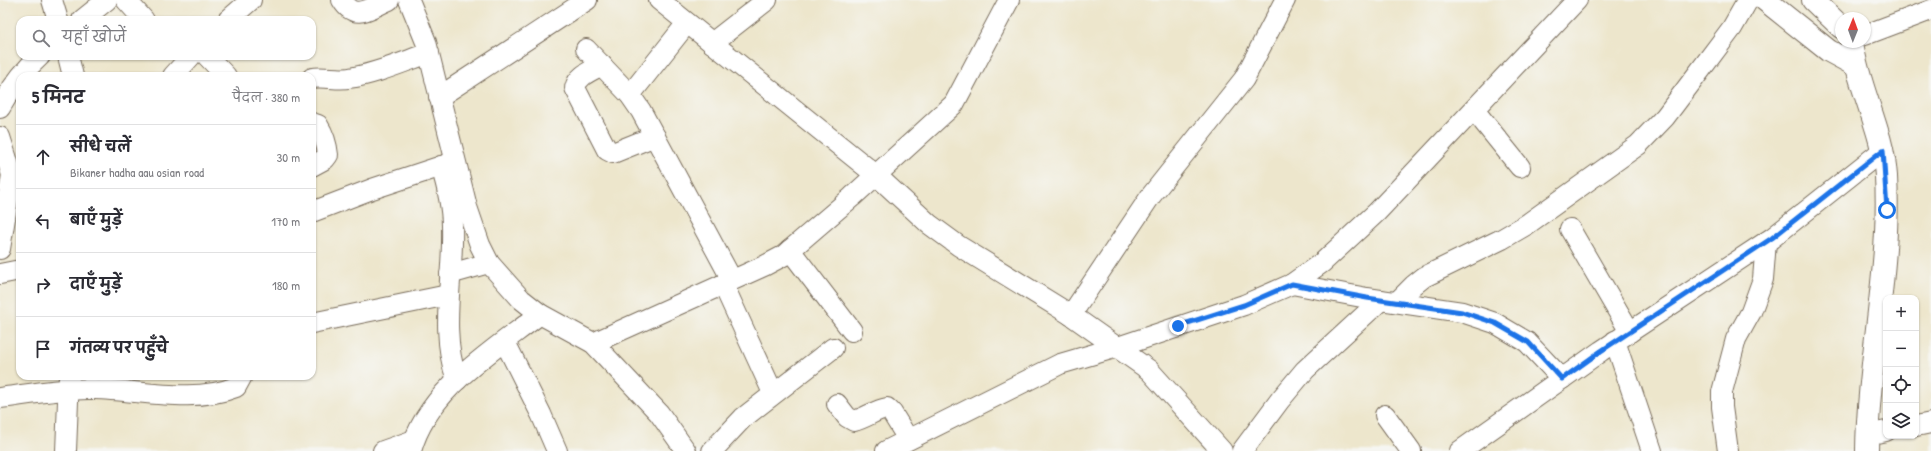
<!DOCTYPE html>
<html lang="hi">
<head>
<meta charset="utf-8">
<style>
	body { margin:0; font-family:"Patrick Hand","Playpen Sans Deva",sans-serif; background:#f2f2f3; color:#2b2b33 }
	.controls { position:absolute; right:12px; bottom:12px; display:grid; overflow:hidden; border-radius:8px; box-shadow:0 1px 3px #0004 }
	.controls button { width:36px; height:36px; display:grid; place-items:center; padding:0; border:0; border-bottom:1px solid #e1e1e2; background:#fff; color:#2b2b33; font:20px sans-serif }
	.compass { position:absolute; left:1835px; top:12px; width:36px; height:36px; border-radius:50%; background:#fff; box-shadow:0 1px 3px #0004; rotate:1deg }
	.stop { position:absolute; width:12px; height:12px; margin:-9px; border:3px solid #1a73e8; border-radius:50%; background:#fff }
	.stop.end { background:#1a73e8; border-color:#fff; box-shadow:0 1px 4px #0008 }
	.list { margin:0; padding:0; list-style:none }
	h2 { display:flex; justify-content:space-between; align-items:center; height:52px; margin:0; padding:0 16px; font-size:17px }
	h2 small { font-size:13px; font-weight:400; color:#7c7c81 }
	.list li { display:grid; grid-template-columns:26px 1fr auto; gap:12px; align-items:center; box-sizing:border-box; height:64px; padding:0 16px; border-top:1px solid #e1e1e2 }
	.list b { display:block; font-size:15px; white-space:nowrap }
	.list p { margin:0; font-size:13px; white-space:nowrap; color:#7c7c81 }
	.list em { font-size:13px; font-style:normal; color:#7c7c81 }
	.icon { flex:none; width:22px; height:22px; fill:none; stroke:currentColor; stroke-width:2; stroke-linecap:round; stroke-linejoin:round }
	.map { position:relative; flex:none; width:1931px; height:451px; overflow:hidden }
	.search { position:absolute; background:#fff; box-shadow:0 1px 3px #0004; left:16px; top:16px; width:300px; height:44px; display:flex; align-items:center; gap:10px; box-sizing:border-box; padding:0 14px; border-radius:12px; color:#7c7c81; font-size:15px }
	.panel { position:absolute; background:#fff; box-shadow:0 1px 3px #0004; left:16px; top:72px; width:300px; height:308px; border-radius:12px }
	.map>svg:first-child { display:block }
</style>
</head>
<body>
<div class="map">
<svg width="1931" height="451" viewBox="0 0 1931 451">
	<rect width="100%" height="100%" fill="#f6f6f2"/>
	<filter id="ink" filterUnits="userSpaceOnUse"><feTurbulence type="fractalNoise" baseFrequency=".025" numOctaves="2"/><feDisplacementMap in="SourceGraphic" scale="8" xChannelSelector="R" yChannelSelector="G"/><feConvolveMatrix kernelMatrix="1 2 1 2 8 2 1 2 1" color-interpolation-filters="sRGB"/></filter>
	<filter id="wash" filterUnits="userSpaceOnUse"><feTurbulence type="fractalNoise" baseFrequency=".012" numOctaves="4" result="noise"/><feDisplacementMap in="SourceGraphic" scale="16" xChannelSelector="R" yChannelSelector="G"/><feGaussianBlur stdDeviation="0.9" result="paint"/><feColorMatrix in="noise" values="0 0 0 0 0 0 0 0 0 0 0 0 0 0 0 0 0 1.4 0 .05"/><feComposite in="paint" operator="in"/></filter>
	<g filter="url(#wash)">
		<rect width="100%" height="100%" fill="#ede6cc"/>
	</g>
	<g filter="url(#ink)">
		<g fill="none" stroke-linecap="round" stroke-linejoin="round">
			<!-- minor casing -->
			<g stroke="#796c5b" stroke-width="22">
				<g id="minor">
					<path d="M52,0L58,20"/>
					<path d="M126,0L144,20"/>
					<path d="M342,0C355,22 370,8 389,0"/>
					<path d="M409,0L426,42L467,207L480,245L489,263L521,299L540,314L593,343L659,413L686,451"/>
					<path d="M659,0L876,175L929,224L959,246L1071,315L1149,370L1222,451"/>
					<path d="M82,20L107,0"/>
					<path d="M228,20L251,0"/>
					<path d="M1865,35L1931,10"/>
					<path d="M712,43L767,0"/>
					<path d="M586,49L630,95L641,111L732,280"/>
					<path d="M68,56L73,76"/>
					<path d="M207,56L226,76"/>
					<path d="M602,65C591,71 578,75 575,88L607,150L613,153L655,136"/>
					<path d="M173,76L191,56"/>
					<path d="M312,78C324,76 337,80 349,78C376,74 403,62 429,53"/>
					<path d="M630,95L687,23"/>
					<path d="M439,97L587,0"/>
					<path d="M0,108C11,88 23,71 40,56"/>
					<path d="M1474,110L1520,167"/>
					<path d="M312,123L318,125C323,133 327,145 328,155L325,159L312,166"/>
					<path d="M0,137L12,175L0,249"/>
					<path d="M441,166C447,186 452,205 452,226C454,277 439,330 457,380"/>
					<path d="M312,212L372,189L454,162"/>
					<path d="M1570,229L1630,332"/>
					<path d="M790,250L852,331"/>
					<path d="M0,274L20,270"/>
					<path d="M450,274L489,263"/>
					<path d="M723,284L773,393"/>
					<path d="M1292,284L1367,298L1462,312L1495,323L1527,342L1562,379"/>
					<path d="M1397,302L1414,285L1424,277L1502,239L1526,225L1638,145L1665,117L1696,76L1732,28L1748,0"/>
					<path d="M1071,315L1150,197L1244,79L1285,0"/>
					<path d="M312,323L448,295"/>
					<path d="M1615,341L1652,451"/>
					<path d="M505,342L541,414L557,451"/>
					<path d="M593,343L764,266L783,256L852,197L954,104L1009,0"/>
					<path d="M0,398C31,394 63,388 94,389C140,390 193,404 236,387L242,376"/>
					<path d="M837,404L847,417L854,421C866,418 875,410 887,408L892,413L908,439"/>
					<path d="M1385,415L1411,451"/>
					<path d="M1916,426L1931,423"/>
					<path d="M1867,435L1886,431"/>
					<path d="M66,451L69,376"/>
					<path d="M383,451L414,440"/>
					<path d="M411,451C427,390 493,351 540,314"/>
					<path d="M712,451L743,418L833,348"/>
					<path d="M886,451L1060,364L1118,347L1244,305L1292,284L1323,262L1377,212L1577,0"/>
					<path d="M1242,451L1280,400L1305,370L1381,300"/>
					<path d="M1460,451L1601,351L1772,238L1883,150"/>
					<path d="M1728,451L1722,407V392L1736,339L1751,312L1763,279L1766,242"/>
				</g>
			</g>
			<!-- major casing -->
			<g stroke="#796c5b" stroke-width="24">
				<g id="major">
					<path d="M1765,0L1829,51L1855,65"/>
					<path d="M1813,0L1841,27"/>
					<path d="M1852,42C1858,88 1883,130 1886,176C1891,268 1868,359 1867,451"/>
				</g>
			</g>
			<!-- minor -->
			<use href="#minor" stroke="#fff" stroke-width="20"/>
			<!-- major -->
			<use href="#major" stroke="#fff" stroke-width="22"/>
		</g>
	</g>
	<g fill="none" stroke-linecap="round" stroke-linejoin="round" filter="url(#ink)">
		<!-- route -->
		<path stroke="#1a73e8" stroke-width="5" d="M1178,326L1244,305L1292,284L1367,298L1462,312L1495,323L1528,342L1562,379L1601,351L1772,238L1883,150L1887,210"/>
	</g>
</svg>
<div class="controls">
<button>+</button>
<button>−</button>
<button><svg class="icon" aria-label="locate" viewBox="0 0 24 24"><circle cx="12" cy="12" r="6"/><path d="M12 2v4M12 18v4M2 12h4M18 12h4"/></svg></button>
<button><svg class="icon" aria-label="layers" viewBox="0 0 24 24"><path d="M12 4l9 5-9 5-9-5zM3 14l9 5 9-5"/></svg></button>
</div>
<svg class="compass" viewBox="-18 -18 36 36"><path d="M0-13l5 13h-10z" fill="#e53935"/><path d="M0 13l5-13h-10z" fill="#7c7c81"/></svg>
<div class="stop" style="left:1887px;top:210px"></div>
<div class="stop end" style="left:1178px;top:326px"></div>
<div class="search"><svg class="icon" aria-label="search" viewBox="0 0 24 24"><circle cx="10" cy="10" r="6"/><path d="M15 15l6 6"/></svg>यहाँ खोजें</div>
<section class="panel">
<h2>5 मिनट<small>पैदल · 380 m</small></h2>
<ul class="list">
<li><svg class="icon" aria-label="ahead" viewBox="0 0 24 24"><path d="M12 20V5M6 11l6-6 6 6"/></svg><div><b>सीधे चलें</b><p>Bikaner hadha aau osian road</p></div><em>30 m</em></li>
<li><svg class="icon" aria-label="left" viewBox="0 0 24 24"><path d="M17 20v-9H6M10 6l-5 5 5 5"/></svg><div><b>बाएँ मुड़ें</b></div><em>170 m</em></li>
<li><svg class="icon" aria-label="right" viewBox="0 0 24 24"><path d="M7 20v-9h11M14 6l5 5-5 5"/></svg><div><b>दाएँ मुड़ें</b></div><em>180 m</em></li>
<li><svg class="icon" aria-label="arrive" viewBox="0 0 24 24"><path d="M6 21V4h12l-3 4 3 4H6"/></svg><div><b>गंतव्य पर पहुँचे</b></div></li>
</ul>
</section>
</div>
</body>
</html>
